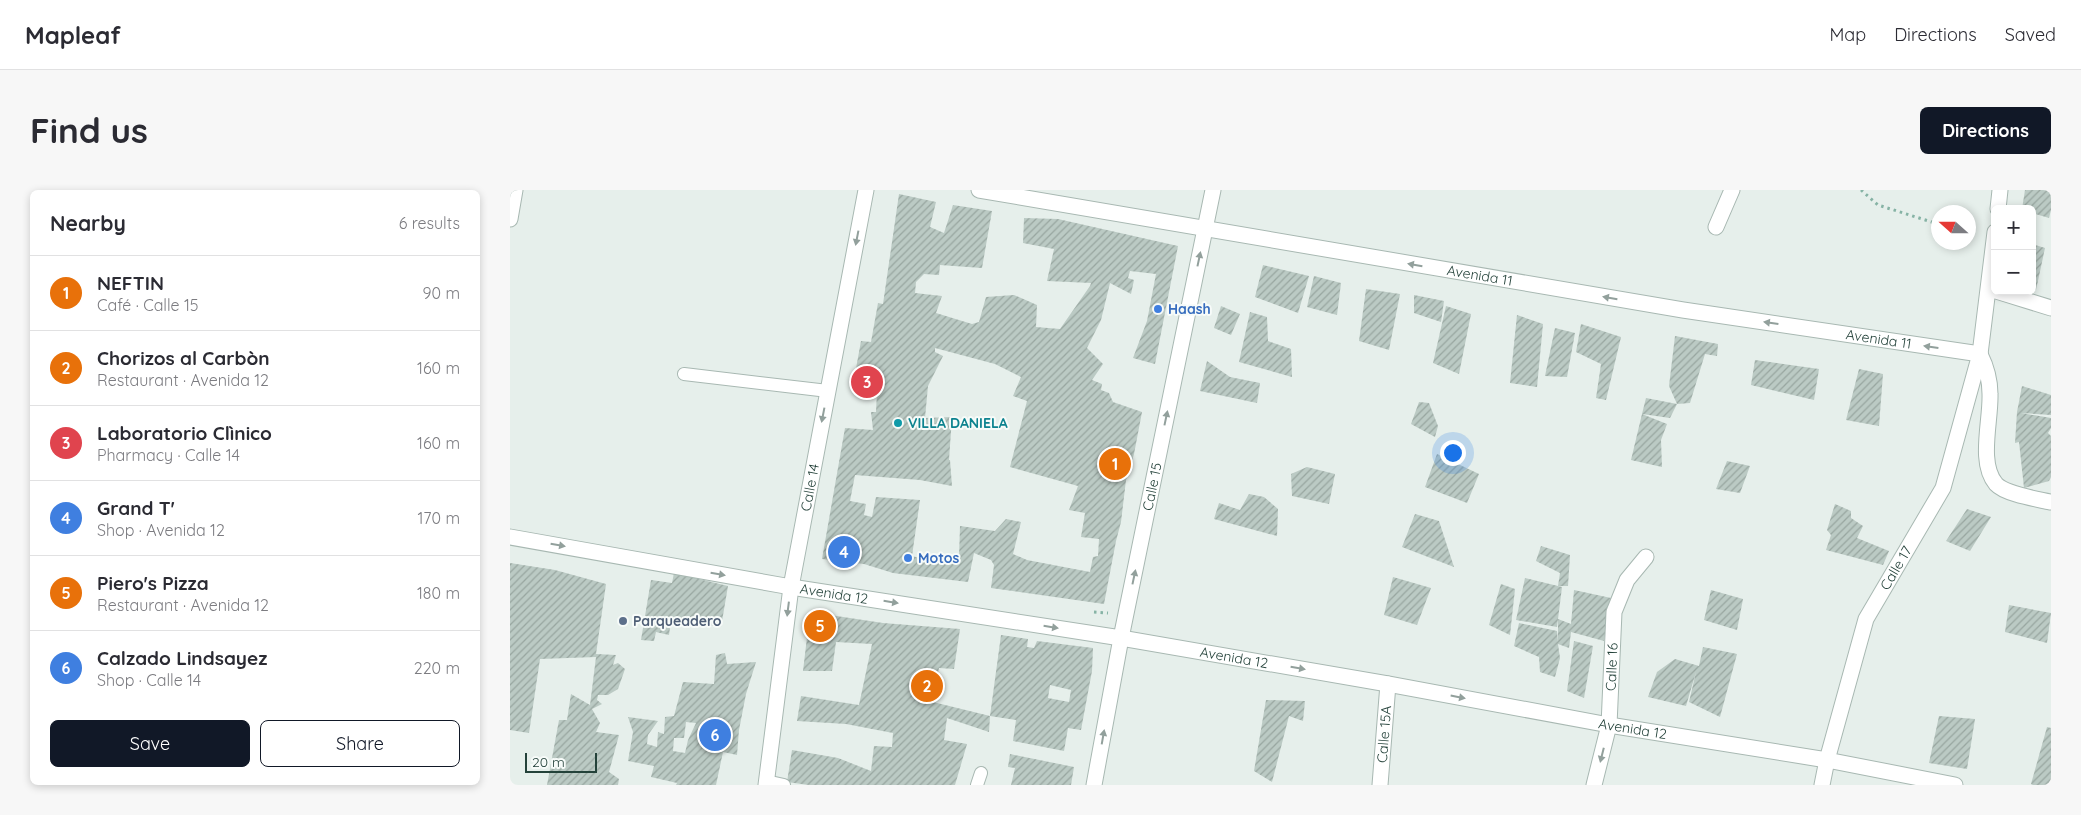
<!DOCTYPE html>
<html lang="en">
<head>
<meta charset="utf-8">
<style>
	body { margin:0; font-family:Quicksand,sans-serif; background:#f7f7f7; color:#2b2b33 }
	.controls { position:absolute; right:15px; top:15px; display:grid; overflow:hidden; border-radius:8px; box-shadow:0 2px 8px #0003 }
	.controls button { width:45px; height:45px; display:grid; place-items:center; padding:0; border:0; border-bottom:1px solid #e1e1e2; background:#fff; color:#2b2b33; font:25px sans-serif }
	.compass { position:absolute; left:1421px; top:15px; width:45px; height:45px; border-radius:50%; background:#fff; box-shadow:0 2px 8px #0003; rotate:291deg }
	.scale { position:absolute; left:15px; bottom:12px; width:72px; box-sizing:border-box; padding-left:5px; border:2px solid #24423a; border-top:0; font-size:14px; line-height:18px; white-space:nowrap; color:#24423a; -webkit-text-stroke:4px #f7fbf9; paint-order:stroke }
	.you { position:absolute; left:942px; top:262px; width:18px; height:18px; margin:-12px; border:4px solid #fff; border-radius:50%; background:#1a73e8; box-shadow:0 0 0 8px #1a73e833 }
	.badge { display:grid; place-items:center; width:32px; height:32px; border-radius:50%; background:#111827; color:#fff; font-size:16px; font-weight:700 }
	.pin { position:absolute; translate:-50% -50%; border:2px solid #fff; box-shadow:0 1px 5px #0006 }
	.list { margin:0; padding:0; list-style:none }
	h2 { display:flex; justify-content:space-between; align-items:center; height:65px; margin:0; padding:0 20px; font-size:21px }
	h2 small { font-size:16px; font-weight:400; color:#7c7c81 }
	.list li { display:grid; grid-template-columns:32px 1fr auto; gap:15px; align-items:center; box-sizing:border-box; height:75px; padding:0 20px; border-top:1px solid #e1e1e2 }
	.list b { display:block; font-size:19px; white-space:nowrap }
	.list p { margin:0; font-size:16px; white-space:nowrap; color:#7c7c81 }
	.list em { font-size:16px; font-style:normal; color:#7c7c81 }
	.actions { display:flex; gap:10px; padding:15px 20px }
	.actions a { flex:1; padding:11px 0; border:1px solid #111827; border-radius:8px; text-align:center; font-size:18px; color:#111827 }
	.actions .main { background:#111827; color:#fff }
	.map { position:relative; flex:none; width:1541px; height:595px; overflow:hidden; border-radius:8px }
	header { display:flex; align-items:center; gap:30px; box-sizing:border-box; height:70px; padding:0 25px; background:#fff; border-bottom:1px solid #e1e1e2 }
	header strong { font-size:24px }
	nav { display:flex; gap:28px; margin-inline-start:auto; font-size:18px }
	.intro { display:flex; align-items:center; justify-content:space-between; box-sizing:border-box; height:120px; padding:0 30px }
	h1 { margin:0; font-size:35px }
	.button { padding:12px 22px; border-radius:8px; background:#111827; color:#fff; font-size:18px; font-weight:700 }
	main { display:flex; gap:30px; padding:0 30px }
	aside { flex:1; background:#fff; border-radius:8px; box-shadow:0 2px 8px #0003 }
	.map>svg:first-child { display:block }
</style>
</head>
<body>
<header>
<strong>Mapleaf</strong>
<nav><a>Map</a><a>Directions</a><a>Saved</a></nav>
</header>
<div class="intro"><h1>Find us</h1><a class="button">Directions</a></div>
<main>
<aside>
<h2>Nearby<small>6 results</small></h2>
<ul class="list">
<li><span class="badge" style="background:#e8710a">1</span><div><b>NEFTIN</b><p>Café · Calle 15</p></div><em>90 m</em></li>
<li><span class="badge" style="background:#e8710a">2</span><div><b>Chorizos al Carbòn</b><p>Restaurant · Avenida 12</p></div><em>160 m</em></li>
<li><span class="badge" style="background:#e0444e">3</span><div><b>Laboratorio Clìnico</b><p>Pharmacy · Calle 14</p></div><em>160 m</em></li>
<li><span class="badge" style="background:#3f7fe0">4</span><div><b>Grand T'</b><p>Shop · Avenida 12</p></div><em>170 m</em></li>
<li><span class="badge" style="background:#e8710a">5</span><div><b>Piero's Pizza</b><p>Restaurant · Avenida 12</p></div><em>180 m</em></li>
<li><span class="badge" style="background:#3f7fe0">6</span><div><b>Calzado Lindsayez</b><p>Shop · Calle 14</p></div><em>220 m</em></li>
</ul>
<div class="actions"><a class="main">Save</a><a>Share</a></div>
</aside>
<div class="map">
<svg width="1541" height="595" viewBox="0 0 1541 595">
	<defs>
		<pattern id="building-hatch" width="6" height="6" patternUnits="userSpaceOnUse" patternTransform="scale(1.25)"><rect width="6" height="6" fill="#bbcac4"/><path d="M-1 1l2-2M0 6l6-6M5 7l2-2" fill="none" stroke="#98a6a0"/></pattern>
	</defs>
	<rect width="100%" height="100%" fill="#e6efeb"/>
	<!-- building -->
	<g fill="url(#building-hatch)" fill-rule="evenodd">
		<path d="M1515,0H1541V20L1539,28L1522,23V19H1512Z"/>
		<path d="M389,4L426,12L420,37L434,43L443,15L482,21L472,78L430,75L429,85L414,84L406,92L405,103L432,106L426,123L462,134L469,132L476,107L504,105L527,115L526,137L550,139L580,96L581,93L537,91L544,59L513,53L514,28L548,29L668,56L645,174L623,168L637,131L646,84L620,81L618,88L624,90L621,104L600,93L591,130L577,158L593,174L582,190L592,194L591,200L599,203L603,212L632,222L624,264L616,290L611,332L606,351L594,414L481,398L484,375L481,370L464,363L458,392L383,383L354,374L312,369L335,238L363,240L361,222H366L367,201L343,195L351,151L361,152L368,113L373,114ZM425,158L485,174L511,187L503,206L517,211L500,277L568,296L559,320L575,323L571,347L589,349L588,366L583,367L580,382L517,370L503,364L511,332L496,329L485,341L450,336L449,368L421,371L402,366L410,310L366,307L362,327L354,325L356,314L340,311L345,285L410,290L442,296L440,270H439L442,227L415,228L418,196L433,166L425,162Z"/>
		<path d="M1522,54L1535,58L1526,100L1522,99Z"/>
		<path d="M753,75L799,86L788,123L745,107Z"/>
		<path d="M804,86L831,93L827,125L797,117Z"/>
		<path d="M856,99L890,104L879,160L849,151Z"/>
		<path d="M904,105L934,111L931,132L904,123Z"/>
		<path d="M711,116L730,124L721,145L704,138Z"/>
		<path d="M936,116L961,124L949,184L923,173Z"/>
		<path d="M740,122L757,127L758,151L781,159L782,187L729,172Z"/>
		<path d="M1007,125L1033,134L1027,197L1000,193Z"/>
		<path d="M1071,134L1111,147L1096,210L1086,208L1091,174L1066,162Z"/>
		<path d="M1045,138L1065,143L1057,187L1035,186Z"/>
		<path d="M1165,146L1208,154L1207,166L1195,164L1180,213L1167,214L1159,196Z"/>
		<path d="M1245,170L1309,179L1304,210L1241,195Z"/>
		<path d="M697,171L720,187L750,193L747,213L690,201Z"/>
		<path d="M1349,179L1373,184L1369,236L1336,230Z"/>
		<path d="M1512,196L1541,205V225L1511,223L1541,228V238L1538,243L1541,246V287L1539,291L1514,298L1509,252L1505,253L1507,222Z"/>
		<path d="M1136,208L1167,214L1160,228L1132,224Z"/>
		<path d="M909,212L919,213L928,236L925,247L901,234Z"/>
		<path d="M1132,224L1157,234L1151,250L1152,277L1121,270Z"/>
		<path d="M927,264L969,284L957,313L915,297Z"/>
		<path d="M1217,271L1240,276L1230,303L1206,299Z"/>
		<path d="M797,277L825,284L819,314L782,306L781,284Z"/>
		<path d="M739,304L754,307L768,319L767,346L704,329L709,313L730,320Z"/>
		<path d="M1325,314L1341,321V328L1353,336L1347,348L1379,361L1373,375L1316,360L1321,345L1317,340Z"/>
		<path d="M1457,319L1481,327L1460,361L1436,351Z"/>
		<path d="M905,324L929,331L944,377L892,357Z"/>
		<path d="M1031,356L1060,365L1058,396H1048L1052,397L1047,437L1006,430L1015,388L1048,396L1050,383L1026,371Z"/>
		<path d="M0,373L45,380L96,394L86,464L106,465L103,475L108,473L115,479L108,499L98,505H88L87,510L92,514L82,519L90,533L86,542L109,545L99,582L109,589L108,595H37L49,530H57L61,504L80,515L86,467L30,469L19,543L0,540Z"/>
		<path d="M164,383L218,396L211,437L156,428L161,430L159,445L146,442L144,451L131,450L141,390L162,393Z"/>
		<path d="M883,387L921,398L907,435L874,425Z"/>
		<path d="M991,394L1005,399L1000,445L979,435Z"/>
		<path d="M1064,400L1101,408L1094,451L1061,442L1059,458L1048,454L1050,468L1045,487L1030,482L1029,467L1004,456L1009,433L1047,441L1048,452V429L1061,434Z"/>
		<path d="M1201,400L1233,409L1227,440L1194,430Z"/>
		<path d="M1499,415L1541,423L1537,453L1495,442Z"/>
		<path d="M300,422L373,433L450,439L444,479L429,478L423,512L480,526L479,542L437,528L434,550L457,554L445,595H299L277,592L282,560L328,568L361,581L364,556L382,557L383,543L336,534L287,531L291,506L349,515L362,454L326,452L322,481H293Z"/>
		<path d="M491,445L518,449L517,457L524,458L527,451L583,458L582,481L571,540L558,538L554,561L503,551L506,530L480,526ZM540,495L561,500L559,512L538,508Z"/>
		<path d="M1064,451L1083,456L1074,508L1057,501Z"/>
		<path d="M1193,457L1227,464L1210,527L1179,512L1186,482L1176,516L1138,507L1147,482L1165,469L1189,476Z"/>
		<path d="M215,463L217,474L246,472L236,504L229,540L227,565L213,562L206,595H166L167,593L141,587L144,576L118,571L123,542L118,527L148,531L138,545L137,554L147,557L148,542L154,544L155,527L164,526L173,492L204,494L206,465ZM176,532L186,533L178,550L175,563L163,561L164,548H174Z"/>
		<path d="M756,510L795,511L793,531L779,526L762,592L744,581Z"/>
		<path d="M1429,526L1465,529L1457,579L1419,573Z"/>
		<path d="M1537,537L1541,538V595H1523L1521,594Z"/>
		<path d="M500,564L564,577L561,595H501L505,578L498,577Z"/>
	</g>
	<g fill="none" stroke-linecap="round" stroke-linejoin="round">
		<!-- lane casing -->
		<g stroke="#a8b8b2" stroke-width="14">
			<g id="lane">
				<path d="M174,184L318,201"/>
				<path d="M256,591L274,595"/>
				<path d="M467,595L471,583"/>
			</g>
		</g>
		<!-- street casing -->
		<g stroke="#a8b8b2" stroke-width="17">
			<g id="street">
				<path id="s1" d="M469,0L1173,120L1470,164"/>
				<path d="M1488,19L1490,0"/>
				<path d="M0,29L5,0"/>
				<path d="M1206,37L1222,0"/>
				<path d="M1486,101L1541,118"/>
				<path d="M1470,164C1476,176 1480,191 1480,204C1481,231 1468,273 1486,294C1495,304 1527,309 1540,312"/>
				<path id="s2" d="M0,347L281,397L611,448L878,494L1099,535L1317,570L1445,595"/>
				<path id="s3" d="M256,595L281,397L356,0"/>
				<path id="s4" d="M584,595L611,448L703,0"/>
				<path id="s5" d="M870,595L878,494"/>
				<path id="s6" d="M1084,595L1099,535L1104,422L1117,390L1136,367"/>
				<path id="s7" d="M1312,595L1317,570L1356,429L1433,298L1470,164L1485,42"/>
			</g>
		</g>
		<!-- path -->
		<g stroke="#86b3a5" stroke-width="3" stroke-dasharray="2.5 4" stroke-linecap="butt">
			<path d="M1351,0L1368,15L1428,34"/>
			<path d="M584,422L598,423"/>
		</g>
		<!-- lane -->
		<use href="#lane" stroke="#fff" stroke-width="12"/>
		<!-- street -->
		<use href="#street" stroke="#fff" stroke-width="15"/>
	</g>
	<!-- one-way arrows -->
	<defs><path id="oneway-solid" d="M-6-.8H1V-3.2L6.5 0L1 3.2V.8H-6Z" transform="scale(1.25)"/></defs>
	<g fill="#92a09c">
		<use href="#oneway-solid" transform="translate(347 48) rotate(101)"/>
		<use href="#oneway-solid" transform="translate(689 69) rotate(-78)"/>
		<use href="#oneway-solid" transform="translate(905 75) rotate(-170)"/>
		<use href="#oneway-solid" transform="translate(1100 108) rotate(-170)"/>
		<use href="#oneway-solid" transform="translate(1261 133) rotate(-172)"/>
		<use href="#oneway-solid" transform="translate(1421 157) rotate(-172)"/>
		<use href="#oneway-solid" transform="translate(313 225) rotate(101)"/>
		<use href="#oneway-solid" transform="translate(656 228) rotate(-78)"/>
		<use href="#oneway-solid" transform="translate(48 355) rotate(10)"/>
		<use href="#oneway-solid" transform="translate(208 384) rotate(10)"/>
		<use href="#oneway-solid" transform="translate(624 387) rotate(-78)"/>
		<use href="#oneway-solid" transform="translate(381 412) rotate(9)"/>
		<use href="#oneway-solid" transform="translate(278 419) rotate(97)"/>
		<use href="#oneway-solid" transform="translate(541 437) rotate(9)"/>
		<use href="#oneway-solid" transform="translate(788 478) rotate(10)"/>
		<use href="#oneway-solid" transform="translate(948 507) rotate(11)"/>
		<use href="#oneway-solid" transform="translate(593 547) rotate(-80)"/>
		<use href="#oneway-solid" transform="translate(1092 565) rotate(104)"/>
	</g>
	<!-- markers -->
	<g fill="#3f7fe0" stroke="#f7fbf9" stroke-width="2">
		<circle cx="648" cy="119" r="5"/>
		<circle cx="398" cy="368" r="5"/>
	</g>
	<circle fill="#0f9aa8" stroke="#f7fbf9" stroke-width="2" cx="388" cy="233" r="5"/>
	<circle fill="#5c6f8a" stroke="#f7fbf9" stroke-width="2" cx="113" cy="431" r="5"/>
	<g text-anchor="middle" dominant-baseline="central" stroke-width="4" stroke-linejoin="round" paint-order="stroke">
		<!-- street labels -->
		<g font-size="14" fill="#24423a" stroke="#f7fbf9">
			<text stroke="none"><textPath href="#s1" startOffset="508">Avenida 11</textPath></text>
			<text stroke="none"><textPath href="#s1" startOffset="912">Avenida 11</textPath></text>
			<text stroke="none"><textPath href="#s3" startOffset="301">Calle 14</textPath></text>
			<text stroke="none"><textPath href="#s4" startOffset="304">Calle 15</textPath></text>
			<text stroke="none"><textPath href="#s7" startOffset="231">Calle 17</textPath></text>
			<text stroke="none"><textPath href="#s2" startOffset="329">Avenida 12</textPath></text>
			<text stroke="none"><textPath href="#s2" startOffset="734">Avenida 12</textPath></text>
			<text stroke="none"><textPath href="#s6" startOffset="120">Calle 16</textPath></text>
			<text stroke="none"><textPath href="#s2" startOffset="1139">Avenida 12</textPath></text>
			<text stroke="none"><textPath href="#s5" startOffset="51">Calle 15A</textPath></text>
		</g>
		<!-- shop labels -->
		<g font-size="14" font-weight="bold" fill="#366cbe" stroke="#f7fbf9" text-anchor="start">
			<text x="658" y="119">Haash</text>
			<text x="408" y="368">Motos</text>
		</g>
		<!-- culture labels -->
		<g font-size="14" font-weight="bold" fill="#0d838f" stroke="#f7fbf9" text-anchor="start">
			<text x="398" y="233">VILLA DANIELA</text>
		</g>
		<!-- service labels -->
		<g font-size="14" font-weight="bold" fill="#4e5e75" stroke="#f7fbf9" text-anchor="start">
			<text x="123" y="431">Parqueadero</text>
		</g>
	</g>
</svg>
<div class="controls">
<button>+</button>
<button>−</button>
</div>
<svg class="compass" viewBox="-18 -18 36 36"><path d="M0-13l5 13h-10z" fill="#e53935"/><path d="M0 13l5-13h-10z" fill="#7c7c81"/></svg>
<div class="scale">20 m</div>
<div class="you"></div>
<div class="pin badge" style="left:605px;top:274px;background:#e8710a">1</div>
<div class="pin badge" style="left:417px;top:496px;background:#e8710a">2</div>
<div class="pin badge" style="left:357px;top:192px;background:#e0444e">3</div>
<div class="pin badge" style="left:334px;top:362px;background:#3f7fe0">4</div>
<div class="pin badge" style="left:310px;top:436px;background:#e8710a">5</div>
<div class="pin badge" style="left:205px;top:545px;background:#3f7fe0">6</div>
</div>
</main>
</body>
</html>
